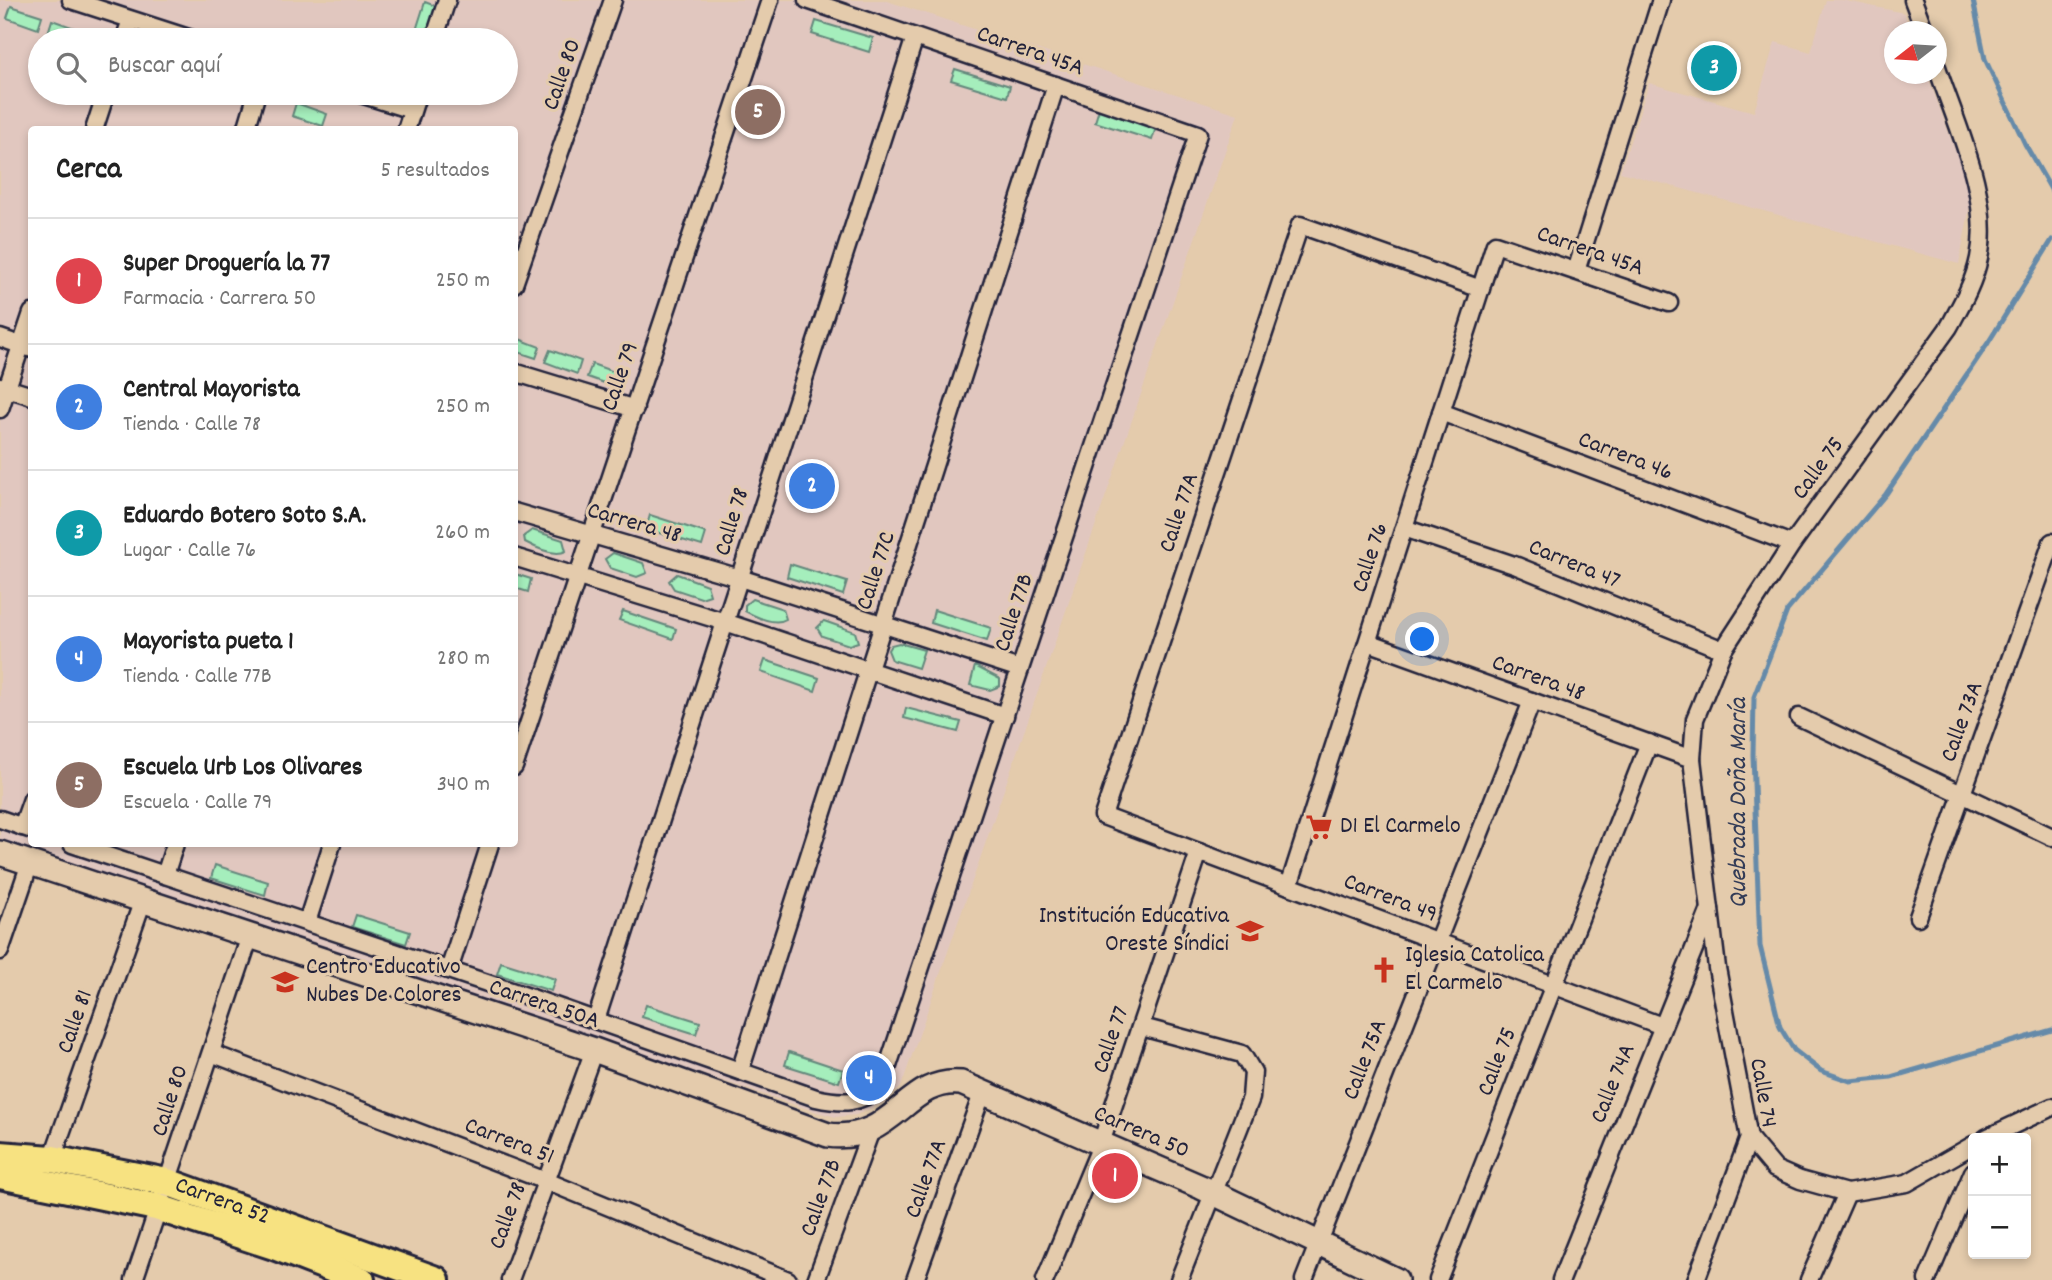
<!DOCTYPE html>
<html lang="es">
<head>
<meta charset="utf-8">
<style>
	body { margin:0; font-family:Dekko,sans-serif; background:#f6f6f6; color:#222 }
	.controls { position:absolute; right:21px; bottom:21px; display:grid; overflow:hidden; border-radius:7px; box-shadow:0 4px 10px #0003 }
	.controls button { width:63px; height:63px; display:grid; place-items:center; padding:0; border:0; border-bottom:2px solid #e0e0e0; background:#fff; color:#222; font:35px sans-serif }
	.compass { position:absolute; left:1884px; top:21px; width:63px; height:63px; border-radius:50%; background:#fff; box-shadow:0 4px 10px #0003; rotate:253deg }
	.you { position:absolute; left:1423px; top:640px; width:24px; height:24px; margin:-18px; border:5px solid #fff; border-radius:50%; background:#1a73e8; box-shadow:0 0 0 10px #1a73e833 }
	.badge { display:grid; place-items:center; width:46px; height:46px; border-radius:50%; background:#c8321e; color:#fff; font-size:23px; font-weight:700 }
	.pin { position:absolute; translate:-50% -50%; border:4px solid #fff; box-shadow:0 2px 7px #0006 }
	.list { margin:0; padding:0; list-style:none }
	h2 { display:flex; justify-content:space-between; align-items:center; height:91px; margin:0; padding:0 28px; font-size:30px }
	h2 small { font-size:23px; font-weight:400; color:#767676 }
	.list li { display:grid; grid-template-columns:46px 1fr auto; gap:21px; align-items:center; box-sizing:border-box; height:126px; padding:0 28px; border-top:2px solid #e0e0e0 }
	.list b { display:block; font-size:26px; white-space:nowrap }
	.list p { margin:0; font-size:23px; white-space:nowrap; color:#767676 }
	.list em { font-size:23px; font-style:normal; color:#767676 }
	.icon { flex:none; width:38px; height:38px; fill:none; stroke:currentColor; stroke-width:2; stroke-linecap:round; stroke-linejoin:round }
	.map { position:relative; flex:none; width:2052px; height:1280px; overflow:hidden }
	.search { position:absolute; background:#fff; box-shadow:0 4px 10px #0003; left:28px; top:28px; width:490px; height:77px; display:flex; align-items:center; gap:18px; box-sizing:border-box; padding:0 24px; border-radius:38px; color:#767676; font-size:26px }
	.panel { position:absolute; background:#fff; box-shadow:0 4px 10px #0003; left:28px; top:126px; width:490px; height:721px; border-radius:7px }
	.map>svg:first-child { display:block }
</style>
</head>
<body>
<div class="map">
<svg width="2052" height="1280" viewBox="0 0 2052 1280">
	<rect width="100%" height="100%" fill="#e4cbac"/>
	<filter id="ink" filterUnits="userSpaceOnUse"><feTurbulence type="fractalNoise" baseFrequency=".0143" numOctaves="2"/><feDisplacementMap in="SourceGraphic" scale="14" xChannelSelector="R" yChannelSelector="G"/><feConvolveMatrix kernelMatrix="1 2 1 2 8 2 1 2 1" color-interpolation-filters="sRGB"/></filter>
	<g filter="url(#ink)">
		<!-- built -->
		<g fill="#e1c7bf" fill-rule="evenodd">
			<path d="M0,0H884L1238,114L901,1087L885,1102L856,1115L836,1117L817,1112L0,842ZM40,40H506V93H40ZM32,130H514V844H32Z"/>
			<path d="M1826,0H1842L1904,13L1911,31L1895,32V74H1927L1972,195L1959,264L1620,172L1649,83L1754,112L1775,42L1811,52Z"/>
		</g>
		<!-- green -->
		<g fill="#a5eebc" stroke="#64887c" stroke-width="2">
			<path d="M425,2L438,7L427,40H413Z"/>
			<path d="M11,6L42,16L38,29L7,18Z"/>
			<path d="M52,20L83,31L80,40L48,33Z"/>
			<path d="M816,21L873,38L869,52L812,34Z"/>
			<path d="M955,69L1010,86L1007,97L951,80Z"/>
			<path d="M296,103L327,114L323,126L292,116Z"/>
			<path d="M1099,109L1156,127L1152,140L1095,122Z"/>
			<path d="M519,339L540,347L536,358L515,351Z"/>
			<path d="M550,350L581,361L577,374L545,362Z"/>
			<path d="M592,364L623,375L618,388L587,377Z"/>
			<path d="M650,515L706,533L702,546L646,529Z"/>
			<path d="M532,530L563,540L566,551C555,557 536,548 525,542L524,536Z"/>
			<path d="M613,553L643,563L647,573L637,577L610,568L605,559Z"/>
			<path d="M790,564L847,582L843,595L787,577Z"/>
			<path d="M515,574L531,579L528,592L515,588Z"/>
			<path d="M677,574L707,585L710,595L701,598L674,589L669,581Z"/>
			<path d="M752,599L783,609L786,619C775,626 756,617 745,611V605Z"/>
			<path d="M934,610L991,628L987,641L931,623Z"/>
			<path d="M623,611L676,629L673,639L619,620Z"/>
			<path d="M824,621L855,632L858,642L849,645L822,636L817,628Z"/>
			<path d="M899,643L924,650L918,668L892,660L888,650L891,645Z"/>
			<path d="M765,660L819,678L815,691L761,672Z"/>
			<path d="M975,666L1000,679V686L990,690L970,685Z"/>
			<path d="M906,708L961,722L958,732L904,718Z"/>
			<path d="M215,865L268,882L265,895L211,878Z"/>
			<path d="M356,915L410,932L406,944L352,927Z"/>
			<path d="M501,962L555,979L551,991L497,974Z"/>
			<path d="M646,1005L700,1022L696,1034L642,1017Z"/>
			<path d="M789,1052L843,1070L839,1082L785,1065Z"/>
		</g>
		<g fill="none" stroke-linecap="round" stroke-linejoin="round">
			<!-- stream -->
			<g stroke="#658aa9" stroke-width="5">
				<path d="M1973,0L1985,59L2025,144L2052,191"/>
				<path d="M2052,240L1988,343L1886,494L1787,611L1754,697L1753,755L1760,946L1780,1027L1794,1050L1821,1071L1850,1081L1891,1077L2052,1030"/>
			</g>
			<!-- street casing -->
			<g stroke="#22223b" stroke-width="21">
				<g id="street">
					<path d="M71,0L195,40"/>
					<path d="M1913,0L1925,32"/>
					<path d="M124,40L131,20"/>
					<path d="M434,40L447,0"/>
					<path d="M357,93L412,110"/>
					<path d="M94,130L106,93"/>
					<path d="M246,130L257,93"/>
					<path d="M406,130L418,93"/>
					<path d="M1576,271L1661,0"/>
					<path d="M514,284L613,0"/>
					<path d="M1481,289L1300,225L1103,816L1662,1026"/>
					<path d="M0,338L32,349"/>
					<path d="M514,372L635,409"/>
					<path d="M0,386L32,396"/>
					<path d="M0,409L32,313"/>
					<path d="M1441,412L1792,544"/>
					<path d="M514,512L740,578L1020,669"/>
					<path d="M1404,528L1517,566L1723,650"/>
					<path d="M514,557L725,622L1005,716"/>
					<path d="M1368,642L1692,759"/>
					<path d="M1799,717L2052,837"/>
					<path d="M514,767L770,0"/>
					<path d="M0,819L32,830"/>
					<path d="M22,827L32,799"/>
					<path d="M72,844L532,998L816,1098C843,1104 859,1104 881,1087L1198,134L807,0"/>
					<path d="M165,875L175,844"/>
					<path d="M1289,886L1495,244L1669,303"/>
					<path d="M1918,917L2052,542"/>
					<path d="M307,922L332,844"/>
					<path d="M0,951L30,863"/>
					<path d="M449,970L490,844"/>
					<path d="M596,1020L915,37"/>
					<path d="M1142,1027L1242,1054L1253,1072L1251,1098L1179,1280"/>
					<path d="M211,1053L546,1181L788,1280"/>
					<path d="M740,1071L1056,85"/>
					<path d="M1749,1138L1775,1169L1800,1180L1847,1193L1907,1183L1973,1145"/>
					<path d="M1986,1138L2052,1107"/>
					<path d="M52,1159L143,900"/>
					<path d="M134,1280L250,936"/>
					<path d="M510,1280L594,1050"/>
					<path d="M816,1280L870,1133"/>
					<path d="M915,1280L982,1094"/>
					<path d="M1045,1280L1097,1155L1199,852"/>
					<path d="M1304,1280L1532,701"/>
					<path d="M1438,1280L1649,743"/>
					<path d="M1561,1280L1710,909"/>
					<path d="M1696,1280L1749,1138L1717,968L1692,759L1695,719L1723,650L1792,544L1949,327C1961,305 1974,283 1979,258C1992,198 1956,124 1937,67"/>
					<path d="M1809,1280L1847,1193"/>
					<path d="M1927,1280L1973,1172"/>
				</g>
			</g>
			<!-- secondary casing -->
			<g stroke="#22223b" stroke-width="28">
				<path id="secondary" d="M0,853L594,1050L828,1135C894,1144 906,1077 961,1083L1201,1187L1396,1280"/>
			</g>
			<!-- primary casing -->
			<g stroke="#22223b" stroke-width="32">
				<g id="primary">
					<path id="s1" d="M0,1155L52,1159L167,1182L436,1280"/>
					<path d="M0,1175L156,1207L274,1246L361,1280"/>
				</g>
			</g>
			<!-- street -->
			<use href="#street" stroke="#e4cbac" stroke-width="16"/>
			<!-- secondary -->
			<use href="#secondary" stroke="#e4cbac" stroke-width="23"/>
			<!-- primary -->
			<use href="#primary" stroke="#f7e281" stroke-width="26"/>
		</g>
	</g>
	<!-- icons -->
	<defs>
		<g id="supermarket-bare" transform="scale(2.1)"><path d="M-6-5.5h2.5l.6 2H6L4.5 2H-2.5L-4.4-4H-6ZM-1.5 3.2a1.3 1.3 0 1 0 .1 0ZM3 3.2a1.3 1.3 0 1 0 .1 0Z" fill="#c8321e" stroke="#e4cbac" stroke-width="2.5" paint-order="stroke"/></g>
		<g id="school-bare" transform="scale(2.1)"><path d="M0-5L7-2L0 1L-7-2ZM-4 1L0 2.5L4 1V4Q0 6-4 4Z" fill="#c8321e" stroke="#e4cbac" stroke-width="2.5" paint-order="stroke"/></g>
		<g id="church-bare" transform="scale(2.1)"><path d="M-1.2-6h2.4v3.5h3.3v2.4h-3.3V6h-2.4V-.1h-3.3v-2.4h3.3Z" fill="#c8321e" stroke="#e4cbac" stroke-width="2.5" paint-order="stroke"/></g>
	</defs>
	<g fill-rule="evenodd">
		<use href="#supermarket-bare" x="1319" y="827"/>
		<use href="#school-bare" x="1250" y="931"/>
		<use href="#church-bare" x="1384" y="970"/>
		<use href="#school-bare" x="285" y="982"/>
	</g>
	<g text-anchor="middle" dominant-baseline="central" stroke-width="6" stroke-linejoin="round" paint-order="stroke">
		<!-- street labels -->
		<g font-size="24" fill="#22223b" stroke="#e4cbac">
			<text transform="translate(1030 52) rotate(19)">Carrera 45A</text>
			<text transform="translate(563 75) rotate(-71)">Calle 80</text>
			<text transform="translate(1590 252) rotate(19)">Carrera 45A</text>
			<text transform="translate(621 377) rotate(-71)">Calle 79</text>
			<text transform="translate(1625 457) rotate(21)">Carrera 46</text>
			<text transform="translate(1819 469) rotate(-54)">Calle 75</text>
			<text transform="translate(1180 513) rotate(-72)">Calle 77A</text>
			<text transform="translate(733 522) rotate(-73)">Calle 78</text>
			<text transform="translate(634 524) rotate(16)">Carrera 48</text>
			<text transform="translate(1371 558) rotate(-72)">Calle 76</text>
			<text transform="translate(1574 565) rotate(22)">Carrera 47</text>
			<text transform="translate(877 571) rotate(-72)">Calle 77C</text>
			<text transform="translate(1015 613) rotate(-72)">Calle 77B</text>
			<text transform="translate(1538 679) rotate(20)">Carrera 48</text>
			<text transform="translate(1963 722) rotate(-70)">Calle 73A</text>
			<text transform="translate(1390 899) rotate(21)">Carrera 49</text>
			<text transform="translate(544 1005) rotate(18)">Carrera 50A</text>
			<text transform="translate(76 1022) rotate(-71)">Calle 81</text>
			<text transform="translate(1112 1040) rotate(-71)">Calle 77</text>
			<text transform="translate(1366 1060) rotate(-69)">Calle 75A</text>
			<text transform="translate(1498 1062) rotate(-69)">Calle 75</text>
			<text transform="translate(1614 1084) rotate(-68)">Calle 74A</text>
			<text transform="translate(1762 1093) rotate(80)">Calle 74</text>
			<text transform="translate(171 1101) rotate(-72)">Calle 80</text>
			<text transform="translate(1141 1133) rotate(23)">Carrera 50</text>
			<text transform="translate(509 1142) rotate(21)">Carrera 51</text>
			<text transform="translate(927 1179) rotate(-70)">Calle 77A</text>
			<text transform="translate(822 1198) rotate(-70)">Calle 77B</text>
			<text stroke="none"><textPath href="#s1" startOffset="228">Carrera 52</textPath></text>
			<text transform="translate(509 1216) rotate(-70)">Calle 78</text>
		</g>
		<!-- poi labels -->
		<g font-size="24" fill="#22223b" stroke="#e4cbac" text-anchor="start">
			<text x="1340" y="827">D1 El Carmelo</text>
			<text x="1229" y="917" text-anchor="end">Institución Educativa<tspan x="1229" dy="28">Oreste Síndici</tspan></text>
			<text x="1405" y="956">Iglesia Catolica<tspan x="1405" dy="28">El Carmelo</tspan></text>
			<text x="306" y="968">Centro Educativo<tspan x="306" dy="28">Nubes De Colores</tspan></text>
		</g>
		<!-- water labels -->
		<g font-size="26" font-style="italic" fill="#333c57" stroke="#e4cbac">
			<text transform="translate(1739 803) rotate(-90)">Quebrada Doña María</text>
		</g>
	</g>
</svg>
<div class="controls">
<button>+</button>
<button>−</button>
</div>
<svg class="compass" viewBox="-18 -18 36 36"><path d="M0-13l5 13h-10z" fill="#e53935"/><path d="M0 13l5-13h-10z" fill="#767676"/></svg>
<div class="you"></div>
<div class="pin badge" style="left:1115px;top:1176px;background:#e0444e">1</div>
<div class="pin badge" style="left:812px;top:486px;background:#3f7fe0">2</div>
<div class="pin badge" style="left:1714px;top:68px;background:#0f9aa8">3</div>
<div class="pin badge" style="left:869px;top:1078px;background:#3f7fe0">4</div>
<div class="pin badge" style="left:758px;top:112px;background:#8d6e63">5</div>
<div class="search"><svg class="icon" aria-label="search" viewBox="0 0 24 24"><circle cx="10" cy="10" r="6"/><path d="M15 15l6 6"/></svg>Buscar aquí</div>
<section class="panel">
<h2>Cerca<small>5 resultados</small></h2>
<ul class="list">
<li><span class="badge" style="background:#e0444e">1</span><div><b>Super Droguería la 77</b><p>Farmacia · Carrera 50</p></div><em>250 m</em></li>
<li><span class="badge" style="background:#3f7fe0">2</span><div><b>Central Mayorista</b><p>Tienda · Calle 78</p></div><em>250 m</em></li>
<li><span class="badge" style="background:#0f9aa8">3</span><div><b>Eduardo Botero Soto S.A.</b><p>Lugar · Calle 76</p></div><em>260 m</em></li>
<li><span class="badge" style="background:#3f7fe0">4</span><div><b>Mayorista pueta 1</b><p>Tienda · Calle 77B</p></div><em>280 m</em></li>
<li><span class="badge" style="background:#8d6e63">5</span><div><b>Escuela Urb Los Olivares</b><p>Escuela · Calle 79</p></div><em>340 m</em></li>
</ul>
</section>
</div>
</body>
</html>
